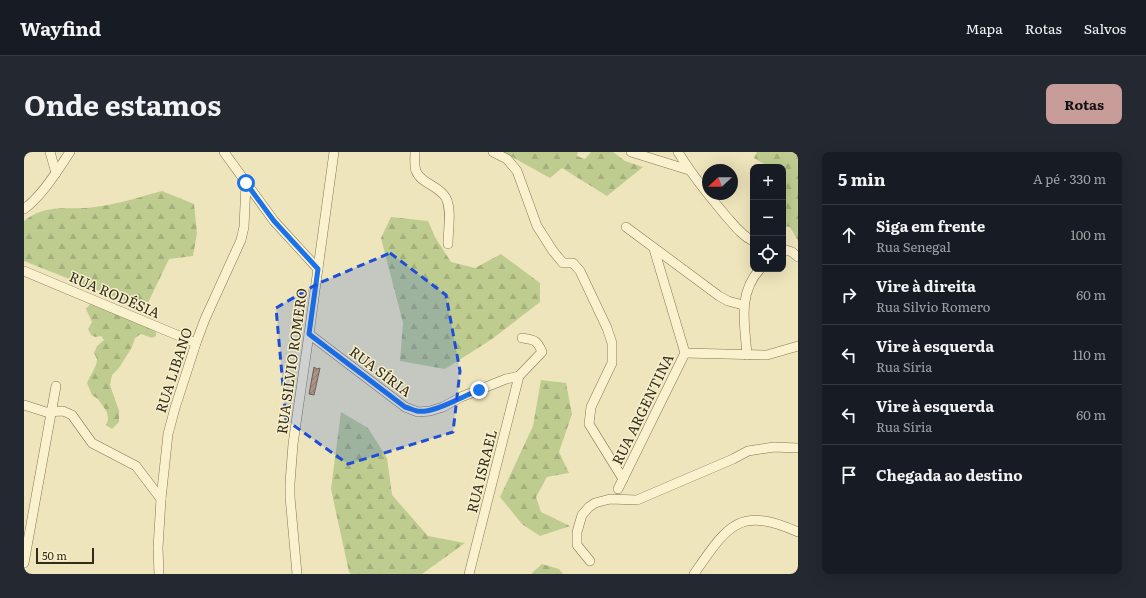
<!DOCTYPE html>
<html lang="pt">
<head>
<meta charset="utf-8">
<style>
	body { margin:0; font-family:Literata,serif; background:#242831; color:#f1f3f6 }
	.controls { position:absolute; right:12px; top:12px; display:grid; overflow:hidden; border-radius:8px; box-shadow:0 4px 16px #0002 }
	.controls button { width:36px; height:36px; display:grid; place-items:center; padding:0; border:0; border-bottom:1px solid #363941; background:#171b24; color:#f1f3f6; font:20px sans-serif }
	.compass { position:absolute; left:678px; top:12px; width:36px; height:36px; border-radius:50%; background:#171b24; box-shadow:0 4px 16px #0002; rotate:248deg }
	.scale { position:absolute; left:12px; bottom:10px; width:58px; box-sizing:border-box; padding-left:4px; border:2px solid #352b1b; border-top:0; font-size:11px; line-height:14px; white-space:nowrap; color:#352b1b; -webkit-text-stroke:3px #f6efcc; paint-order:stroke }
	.stop { position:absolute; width:12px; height:12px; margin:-9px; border:3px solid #1a73e8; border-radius:50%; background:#fff }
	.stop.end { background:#1a73e8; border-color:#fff; box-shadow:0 1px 4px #0008 }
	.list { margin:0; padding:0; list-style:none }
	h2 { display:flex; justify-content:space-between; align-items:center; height:52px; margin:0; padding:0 16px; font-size:17px }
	h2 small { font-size:13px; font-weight:400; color:#9ea1a6 }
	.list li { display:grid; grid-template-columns:26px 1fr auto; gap:12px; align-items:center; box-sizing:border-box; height:60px; padding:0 16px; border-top:1px solid #363941 }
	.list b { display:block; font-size:15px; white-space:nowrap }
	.list p { margin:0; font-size:13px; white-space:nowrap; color:#9ea1a6 }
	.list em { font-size:13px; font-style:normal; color:#9ea1a6 }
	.icon { flex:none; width:22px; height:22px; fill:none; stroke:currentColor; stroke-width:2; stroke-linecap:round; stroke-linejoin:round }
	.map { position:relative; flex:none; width:774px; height:422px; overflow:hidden; border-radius:8px }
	header { display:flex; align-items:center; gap:24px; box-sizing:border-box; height:56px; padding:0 20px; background:#171b24; border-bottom:1px solid #363941 }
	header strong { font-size:19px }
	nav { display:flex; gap:22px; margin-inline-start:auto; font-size:14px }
	.intro { display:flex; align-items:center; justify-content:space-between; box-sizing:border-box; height:96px; padding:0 24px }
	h1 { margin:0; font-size:28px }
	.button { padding:10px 18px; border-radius:8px; background:#c89c98; color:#111; font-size:14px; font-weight:700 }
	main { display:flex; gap:24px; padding:0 24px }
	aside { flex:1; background:#171b24; border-radius:8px; box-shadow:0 4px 16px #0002 }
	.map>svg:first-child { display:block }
</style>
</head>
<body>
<header>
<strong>Wayfind</strong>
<nav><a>Mapa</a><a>Rotas</a><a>Salvos</a></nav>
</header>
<div class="intro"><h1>Onde estamos</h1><a class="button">Rotas</a></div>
<main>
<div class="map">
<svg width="774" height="422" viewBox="0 0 774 422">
	<defs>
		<pattern id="forest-firs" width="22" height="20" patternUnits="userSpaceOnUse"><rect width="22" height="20" fill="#becc90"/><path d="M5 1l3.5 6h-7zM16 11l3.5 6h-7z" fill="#a4af7c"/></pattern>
		<pattern id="building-hatch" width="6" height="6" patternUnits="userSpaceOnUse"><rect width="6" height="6" fill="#cea371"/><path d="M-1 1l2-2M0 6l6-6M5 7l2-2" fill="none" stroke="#a8855c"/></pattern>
	</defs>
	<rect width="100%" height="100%" fill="#efe5bc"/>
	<!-- forest -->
	<g fill="url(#forest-firs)">
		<path d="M479,0H554L553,4L561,7L567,0H589L601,9L619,15L583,44L538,16L526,26Z"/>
		<path d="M733,0H774V89L766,75L759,74V15H745L730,6Z"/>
		<path d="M138,39L170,52L173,81L169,104L145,107L121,157L0,109V69C24,50 43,59 71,55C94,52 116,45 138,39Z"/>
		<path d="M367,65L404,69L411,85L427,110L451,116L477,102L516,131V150L468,187L421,217L376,209L379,171L357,86Z"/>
		<path d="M67,151L122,173L132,180V184L128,186L117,182L111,186L108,195L95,216L88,223L86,233L95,259V270L88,277L82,273L84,268L83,260L74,247L68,243L63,231C65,226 74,212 73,207C72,205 71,203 70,201L73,194L80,188L77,184L71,185L67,183L64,177L68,170L62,157Z"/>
		<path d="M517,228L542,231L548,262L535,300L545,321L523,325L512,345L517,360L546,374L516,384L498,372L476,345L509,274Z"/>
		<path d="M317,260L344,276L363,306L368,343L404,384L441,391L398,422H327L325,420L307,337Z"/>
		<path d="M518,412L535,417L539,422H507Z"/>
	</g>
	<!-- building -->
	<path fill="url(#building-hatch)" stroke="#86613b" d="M290,215L293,217L296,216L290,243L285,242Z"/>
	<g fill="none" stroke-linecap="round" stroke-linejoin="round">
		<!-- street casing -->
		<g stroke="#867555" stroke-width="10">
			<g id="street">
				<path d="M26,0L32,21"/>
				<path d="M200,0L250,69L294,117"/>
				<path d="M391,0C391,6 390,13 392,19C397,32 415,33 422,46C428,58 424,78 424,92"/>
				<path d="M469,0L483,7L493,19L513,74L529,99L539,111H549L556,119L583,176L588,191V211L567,255L565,272L599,327"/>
				<path d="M607,0L665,18"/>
				<path d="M654,0C668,23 685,44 702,64C710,73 718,84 729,89"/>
				<path d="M0,57C18,44 33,19 46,0"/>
				<path d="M602,75L695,144L704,149L719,153"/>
				<path d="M759,97L768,100L774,105"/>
				<path d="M0,119L172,191"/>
				<path d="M285,182L381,255L394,260L406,259L419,255L437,245L482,227L495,224L518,200C513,188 511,188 498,186"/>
				<path d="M661,201L743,203L774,194"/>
				<path d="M723,203C721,173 713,142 736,117"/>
				<path d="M0,253L22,260L39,259L48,263L68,291L112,314L137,347"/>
				<path d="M594,337L661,201L630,97"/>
				<path d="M566,409L553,393V380L558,363L565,355L571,351L586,347L613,348L709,307L724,299L750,295L774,296"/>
				<path d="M0,411L32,234"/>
				<path d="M135,422L134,396L137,347L144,282L151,256L172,191L181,167L217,88L220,75L222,31"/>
				<path d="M273,422L266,345V331L269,292L285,182L310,0"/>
				<path d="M445,422L495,224"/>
				<path d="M670,422C703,375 714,353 774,380"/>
			</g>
		</g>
		<!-- street -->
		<use href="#street" stroke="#faf2cf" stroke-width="9"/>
	</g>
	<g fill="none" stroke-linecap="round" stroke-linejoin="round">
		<!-- route -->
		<path stroke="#1a73e8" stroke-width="5" d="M222,31L250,69L294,117L285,182L381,255C385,256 389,258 393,259C409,262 439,244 455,238"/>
	</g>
	<!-- marked area -->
	<path fill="#1d4ed8" fill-opacity="0.2" stroke="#1d4ed8" stroke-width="3" stroke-dasharray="8 5" stroke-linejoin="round" d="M366,101L422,143L436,219L429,280L324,312L262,268L252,156L293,132Z"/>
	<g text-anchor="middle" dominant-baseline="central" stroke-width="3" stroke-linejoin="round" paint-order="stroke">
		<!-- street labels -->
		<g font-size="14" fill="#352b1b" stroke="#f6efcc">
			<text transform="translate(91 142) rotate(23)">RUA RODÉSIA</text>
			<text transform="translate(267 209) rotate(-82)">RUA SILVIO ROMERO</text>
			<text transform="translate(149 218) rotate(-72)">RUA LIBANO</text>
			<text transform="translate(357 219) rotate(37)">RUA SÍRIA</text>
			<text transform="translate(618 257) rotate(-64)">RUA ARGENTINA</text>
			<text transform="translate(457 319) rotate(-76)">RUA ISRAEL</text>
		</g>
	</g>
</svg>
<div class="controls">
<button>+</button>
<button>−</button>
<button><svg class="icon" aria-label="locate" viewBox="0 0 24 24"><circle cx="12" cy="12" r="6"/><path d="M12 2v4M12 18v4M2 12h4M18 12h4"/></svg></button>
</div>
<svg class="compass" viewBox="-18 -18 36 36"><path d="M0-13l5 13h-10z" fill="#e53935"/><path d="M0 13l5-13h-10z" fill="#9ea1a6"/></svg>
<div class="scale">50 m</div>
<div class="stop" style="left:222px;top:31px"></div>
<div class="stop end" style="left:455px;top:238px"></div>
</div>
<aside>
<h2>5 min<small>A pé · 330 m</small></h2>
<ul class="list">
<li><svg class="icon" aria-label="ahead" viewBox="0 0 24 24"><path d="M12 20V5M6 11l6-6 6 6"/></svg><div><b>Siga em frente</b><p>Rua Senegal</p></div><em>100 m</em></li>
<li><svg class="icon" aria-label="right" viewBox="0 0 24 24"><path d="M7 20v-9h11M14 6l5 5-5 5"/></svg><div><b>Vire à direita</b><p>Rua Silvio Romero</p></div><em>60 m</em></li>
<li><svg class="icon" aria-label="left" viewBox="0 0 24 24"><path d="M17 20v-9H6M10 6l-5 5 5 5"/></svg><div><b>Vire à esquerda</b><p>Rua Síria</p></div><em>110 m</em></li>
<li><svg class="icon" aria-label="left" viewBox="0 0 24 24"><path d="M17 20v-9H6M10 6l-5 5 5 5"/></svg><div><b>Vire à esquerda</b><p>Rua Síria</p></div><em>60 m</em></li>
<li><svg class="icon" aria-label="arrive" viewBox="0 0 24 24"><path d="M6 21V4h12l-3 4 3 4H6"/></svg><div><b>Chegada ao destino</b></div></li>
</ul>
</aside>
</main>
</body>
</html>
